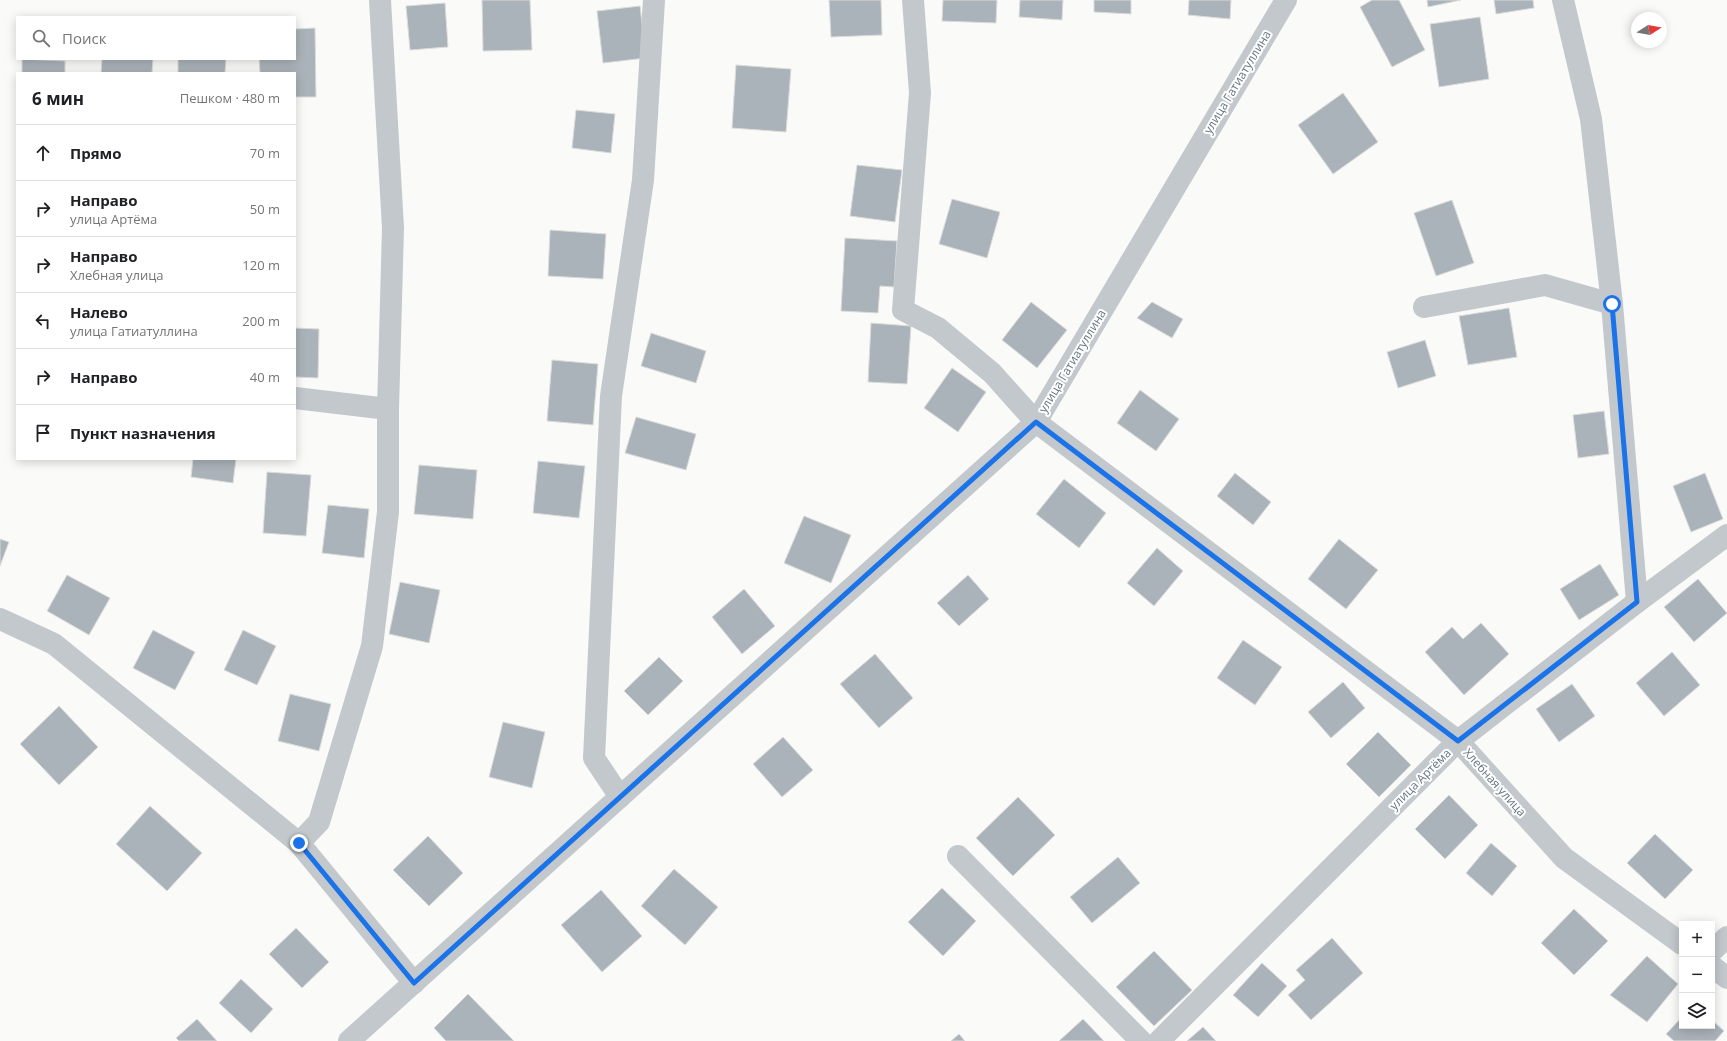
<!DOCTYPE html>
<html lang="ru">
<head>
<meta charset="utf-8">
<style>
	body { margin:0; font-family:"Open Sans",sans-serif; background:#f6f6f6; color:#202124 }
	.controls { position:absolute; right:12px; bottom:12px; display:grid; overflow:hidden; border-radius:0px; box-shadow:0 2px 10px #0003 }
	.controls button { width:36px; height:36px; display:grid; place-items:center; padding:0; border:0; border-bottom:1px solid #e0e0e0; background:#fff; color:#202124; font:20px sans-serif }
	.compass { position:absolute; left:1631px; top:12px; width:36px; height:36px; border-radius:50%; background:#fff; box-shadow:0 2px 10px #0003; rotate:79deg }
	.stop { position:absolute; width:12px; height:12px; margin:-9px; border:3px solid #1a73e8; border-radius:50%; background:#fff }
	.stop.end { background:#1a73e8; border-color:#fff; box-shadow:0 1px 4px #0008 }
	.list { margin:0; padding:0; list-style:none }
	h2 { display:flex; justify-content:space-between; align-items:center; height:52px; margin:0; padding:0 16px; font-size:17px }
	h2 small { font-size:13px; font-weight:400; color:#757577 }
	.list li { display:grid; grid-template-columns:26px 1fr auto; gap:12px; align-items:center; box-sizing:border-box; height:56px; padding:0 16px; border-top:1px solid #e0e0e0 }
	.list b { display:block; font-size:15px; white-space:nowrap }
	.list p { margin:0; font-size:13px; white-space:nowrap; color:#757577 }
	.list em { font-size:13px; font-style:normal; color:#757577 }
	.icon { flex:none; width:22px; height:22px; fill:none; stroke:currentColor; stroke-width:2; stroke-linecap:round; stroke-linejoin:round }
	.map { position:relative; flex:none; width:1727px; height:1041px; overflow:hidden }
	.search { position:absolute; background:#fff; box-shadow:0 2px 10px #0003; left:16px; top:16px; width:280px; height:44px; display:flex; align-items:center; gap:10px; box-sizing:border-box; padding:0 14px; border-radius:0px; color:#757577; font-size:15px }
	.panel { position:absolute; background:#fff; box-shadow:0 2px 10px #0003; left:16px; top:72px; width:280px; height:388px; border-radius:0px }
	.map>svg:first-child { display:block }
</style>
</head>
<body>
<div class="map">
<svg width="1727" height="1041" viewBox="0 0 1727 1041">
	<rect width="100%" height="100%" fill="#fafaf8"/>
	<!-- building -->
	<g fill="#aab3b9" stroke="#dcdcda">
		<path d="M482,0H530L532,50L483,51Z"/>
		<path d="M829,0H881L882,35L831,37Z"/>
		<path d="M943,0H997L996,23L942,21Z"/>
		<path d="M1020,0H1063L1062,20L1019,17Z"/>
		<path d="M1094,0H1131V14L1094,12Z"/>
		<path d="M1189,0H1231L1230,19L1188,15Z"/>
		<path d="M1372,0H1399L1425,50L1392,67L1360,7Z"/>
		<path d="M1427,0H1461L1428,7Z"/>
		<path d="M1494,0H1533L1534,8L1496,14Z"/>
		<path d="M445,3L448,47L410,50L406,6Z"/>
		<path d="M640,6L646,58L603,63L597,11Z"/>
		<path d="M1480,17L1489,79L1439,87L1430,24Z"/>
		<path d="M315,28L316,97H295V73H260L259,59H295V29Z"/>
		<path d="M22,59L65,61V73H22Z"/>
		<path d="M102,59H153L152,73H101Z"/>
		<path d="M178,59H226L225,73H178Z"/>
		<path d="M736,65L791,69L786,132L732,128Z"/>
		<path d="M1343,93L1378,142L1333,174L1298,125Z"/>
		<path d="M576,110L615,114L611,153L572,148Z"/>
		<path d="M857,165L902,170L895,222L850,216Z"/>
		<path d="M952,199L1000,212L987,258L939,244Z"/>
		<path d="M1452,200L1474,263L1436,276L1414,213Z"/>
		<path d="M550,230L606,234L603,279L548,276Z"/>
		<path d="M845,238L897,241L894,287L880,286L878,313L841,311Z"/>
		<path d="M1031,302L1067,330L1037,368L1002,340Z"/>
		<path d="M1152,302L1183,319L1172,338L1137,318Z"/>
		<path d="M1509,308L1517,357L1468,365L1459,316Z"/>
		<path d="M871,323L911,326L907,384L868,382Z"/>
		<path d="M295,328L319,329L318,378L295,377Z"/>
		<path d="M651,333L706,351L696,383L641,366Z"/>
		<path d="M1425,340L1436,376L1398,388L1387,352Z"/>
		<path d="M552,360L598,364L593,425L547,421Z"/>
		<path d="M952,368L986,392L958,432L924,408Z"/>
		<path d="M1140,390L1179,419L1156,451L1117,423Z"/>
		<path d="M1604,411L1609,454L1578,458L1573,415Z"/>
		<path d="M636,417L696,434L686,470L625,453Z"/>
		<path d="M193,459H236L233,483L191,477Z"/>
		<path d="M538,461L585,466L579,518L533,513Z"/>
		<path d="M419,465L477,470L473,519L414,514Z"/>
		<path d="M267,472L311,475L306,536L263,533Z"/>
		<path d="M1235,473L1271,502L1253,525L1217,496Z"/>
		<path d="M1705,473L1723,519L1691,532L1673,486Z"/>
		<path d="M1064,479L1106,513L1079,548L1036,514Z"/>
		<path d="M328,505L369,509L364,558L322,553Z"/>
		<path d="M804,516L851,535L831,583L784,563Z"/>
		<path d="M0,539L9,542L0,566Z"/>
		<path d="M1339,539L1378,570L1346,609L1308,579Z"/>
		<path d="M1157,548L1183,571L1154,606L1127,583Z"/>
		<path d="M1600,564L1619,595L1579,620L1560,589Z"/>
		<path d="M67,575L110,598L89,635L47,611Z"/>
		<path d="M968,575L989,599L959,626L937,603Z"/>
		<path d="M1698,579L1727,613L1694,642L1664,607Z"/>
		<path d="M400,582L440,590L429,643L389,634Z"/>
		<path d="M744,589L775,626L742,654L712,617Z"/>
		<path d="M1481,623L1509,654L1464,695L1425,652L1452,627L1463,639Z"/>
		<path d="M153,630L195,652L175,690L133,668Z"/>
		<path d="M243,630L276,646L257,685L224,670Z"/>
		<path d="M1243,640L1282,667L1255,705L1217,678Z"/>
		<path d="M1672,652L1700,685L1664,716L1636,683Z"/>
		<path d="M875,654L913,698L879,728L840,684Z"/>
		<path d="M659,657L683,681L648,715L624,691Z"/>
		<path d="M1343,682L1365,708L1331,738L1308,712Z"/>
		<path d="M1572,684L1595,716L1559,742L1536,709Z"/>
		<path d="M290,694L331,704L319,751L278,741Z"/>
		<path d="M59,706L98,747L59,785L20,744Z"/>
		<path d="M503,722L545,732L532,788L489,777Z"/>
		<path d="M1378,732L1411,765L1379,797L1346,764Z"/>
		<path d="M783,737L813,770L782,797L753,764Z"/>
		<path d="M1449,795L1478,825L1445,859L1415,829Z"/>
		<path d="M1018,797L1055,835L1013,876L976,838Z"/>
		<path d="M150,806L202,853L167,891L116,844Z"/>
		<path d="M1655,834L1693,870L1665,899L1627,863Z"/>
		<path d="M428,836L463,873L429,906L393,870Z"/>
		<path d="M1491,843L1517,866L1492,896L1466,873Z"/>
		<path d="M1118,857L1140,883L1092,923L1070,897Z"/>
		<path d="M674,869L718,907L685,945L641,906Z"/>
		<path d="M942,888L976,921L943,956L908,922Z"/>
		<path d="M601,890L642,936L602,972L561,925Z"/>
		<path d="M1574,909L1608,941L1574,975L1541,943Z"/>
		<path d="M296,928L329,962L302,988L269,954Z"/>
		<path d="M1332,938L1363,973L1311,1020L1288,995L1305,980L1296,970Z"/>
		<path d="M1154,951L1192,990L1154,1026L1116,987Z"/>
		<path d="M1647,956L1678,984L1647,1022L1610,995Z"/>
		<path d="M1262,963L1287,986L1258,1017L1233,995Z"/>
		<path d="M241,979L273,1009L251,1033L219,1003Z"/>
		<path d="M468,994L514,1041H446L434,1028Z"/>
		<path d="M1682,1017V1026H1712V1020L1724,1031L1715,1041H1674L1666,1034Z"/>
		<path d="M197,1019L217,1041H179L176,1038Z"/>
		<path d="M1083,1019L1104,1041H1059Z"/>
		<path d="M1203,1027L1216,1041H1187Z"/>
		<path d="M959,1034L965,1041H951Z"/>
	</g>
	<g fill="none" stroke-linecap="round" stroke-linejoin="round">
		<!-- minor -->
		<g stroke="#c3c8cc" stroke-width="22">
			<path d="M913,0L920,93L903,310L938,328L992,373L1036,422L1458,741L1564,858L1682,944"/>
			<path d="M1563,0L1591,119L1612,304L1637,602"/>
			<path d="M1424,307L1545,285L1612,304"/>
			<path d="M295,398L388,409"/>
			<path d="M0,619L54,644L299,843L414,983"/>
			<path d="M620,797L594,758L611,396L643,180L654,0"/>
			<path d="M299,843L319,822L372,646L388,512V409L393,228L380,0"/>
			<path d="M958,856L1141,1041"/>
			<path d="M1712,951L1727,937"/>
			<path d="M1712,966L1727,978"/>
			<path d="M349,1041L1036,422L1286,0"/>
			<path d="M1159,1041L1458,741L1637,602L1727,535"/>
		</g>
	</g>
	<g fill="none" stroke-linecap="round" stroke-linejoin="round">
		<!-- route -->
		<path stroke="#1a73e8" stroke-width="5" d="M299,843L414,983L1036,422L1458,741L1637,602L1612,304"/>
	</g>
	<g text-anchor="middle" dominant-baseline="central" stroke-width="4" stroke-linejoin="round" paint-order="stroke">
		<!-- street labels -->
		<g font-size="12" fill="#657683" stroke="#fff">
			<text transform="translate(1237 82) rotate(-59)">улица Гатиатуллина</text>
			<text transform="translate(1072 361) rotate(-59)">улица Гатиатуллина</text>
			<text transform="translate(1420 779) rotate(-45)">улица Артёма</text>
			<text transform="translate(1495 782) rotate(48)">Хлебная улица</text>
		</g>
	</g>
</svg>
<div class="controls">
<button>+</button>
<button>−</button>
<button><svg class="icon" aria-label="layers" viewBox="0 0 24 24"><path d="M12 4l9 5-9 5-9-5zM3 14l9 5 9-5"/></svg></button>
</div>
<svg class="compass" viewBox="-18 -18 36 36"><path d="M0-13l5 13h-10z" fill="#e53935"/><path d="M0 13l5-13h-10z" fill="#757577"/></svg>
<div class="stop" style="left:1612px;top:304px"></div>
<div class="stop end" style="left:299px;top:843px"></div>
<div class="search"><svg class="icon" aria-label="search" viewBox="0 0 24 24"><circle cx="10" cy="10" r="6"/><path d="M15 15l6 6"/></svg>Поиск</div>
<section class="panel">
<h2>6 мин<small>Пешком · 480 m</small></h2>
<ul class="list">
<li><svg class="icon" aria-label="ahead" viewBox="0 0 24 24"><path d="M12 20V5M6 11l6-6 6 6"/></svg><div><b>Прямо</b></div><em>70 m</em></li>
<li><svg class="icon" aria-label="right" viewBox="0 0 24 24"><path d="M7 20v-9h11M14 6l5 5-5 5"/></svg><div><b>Направо</b><p>улица Артёма</p></div><em>50 m</em></li>
<li><svg class="icon" aria-label="right" viewBox="0 0 24 24"><path d="M7 20v-9h11M14 6l5 5-5 5"/></svg><div><b>Направо</b><p>Хлебная улица</p></div><em>120 m</em></li>
<li><svg class="icon" aria-label="left" viewBox="0 0 24 24"><path d="M17 20v-9H6M10 6l-5 5 5 5"/></svg><div><b>Налево</b><p>улица Гатиатуллина</p></div><em>200 m</em></li>
<li><svg class="icon" aria-label="right" viewBox="0 0 24 24"><path d="M7 20v-9h11M14 6l5 5-5 5"/></svg><div><b>Направо</b></div><em>40 m</em></li>
<li><svg class="icon" aria-label="arrive" viewBox="0 0 24 24"><path d="M6 21V4h12l-3 4 3 4H6"/></svg><div><b>Пункт назначения</b></div></li>
</ul>
</section>
</div>
</body>
</html>
